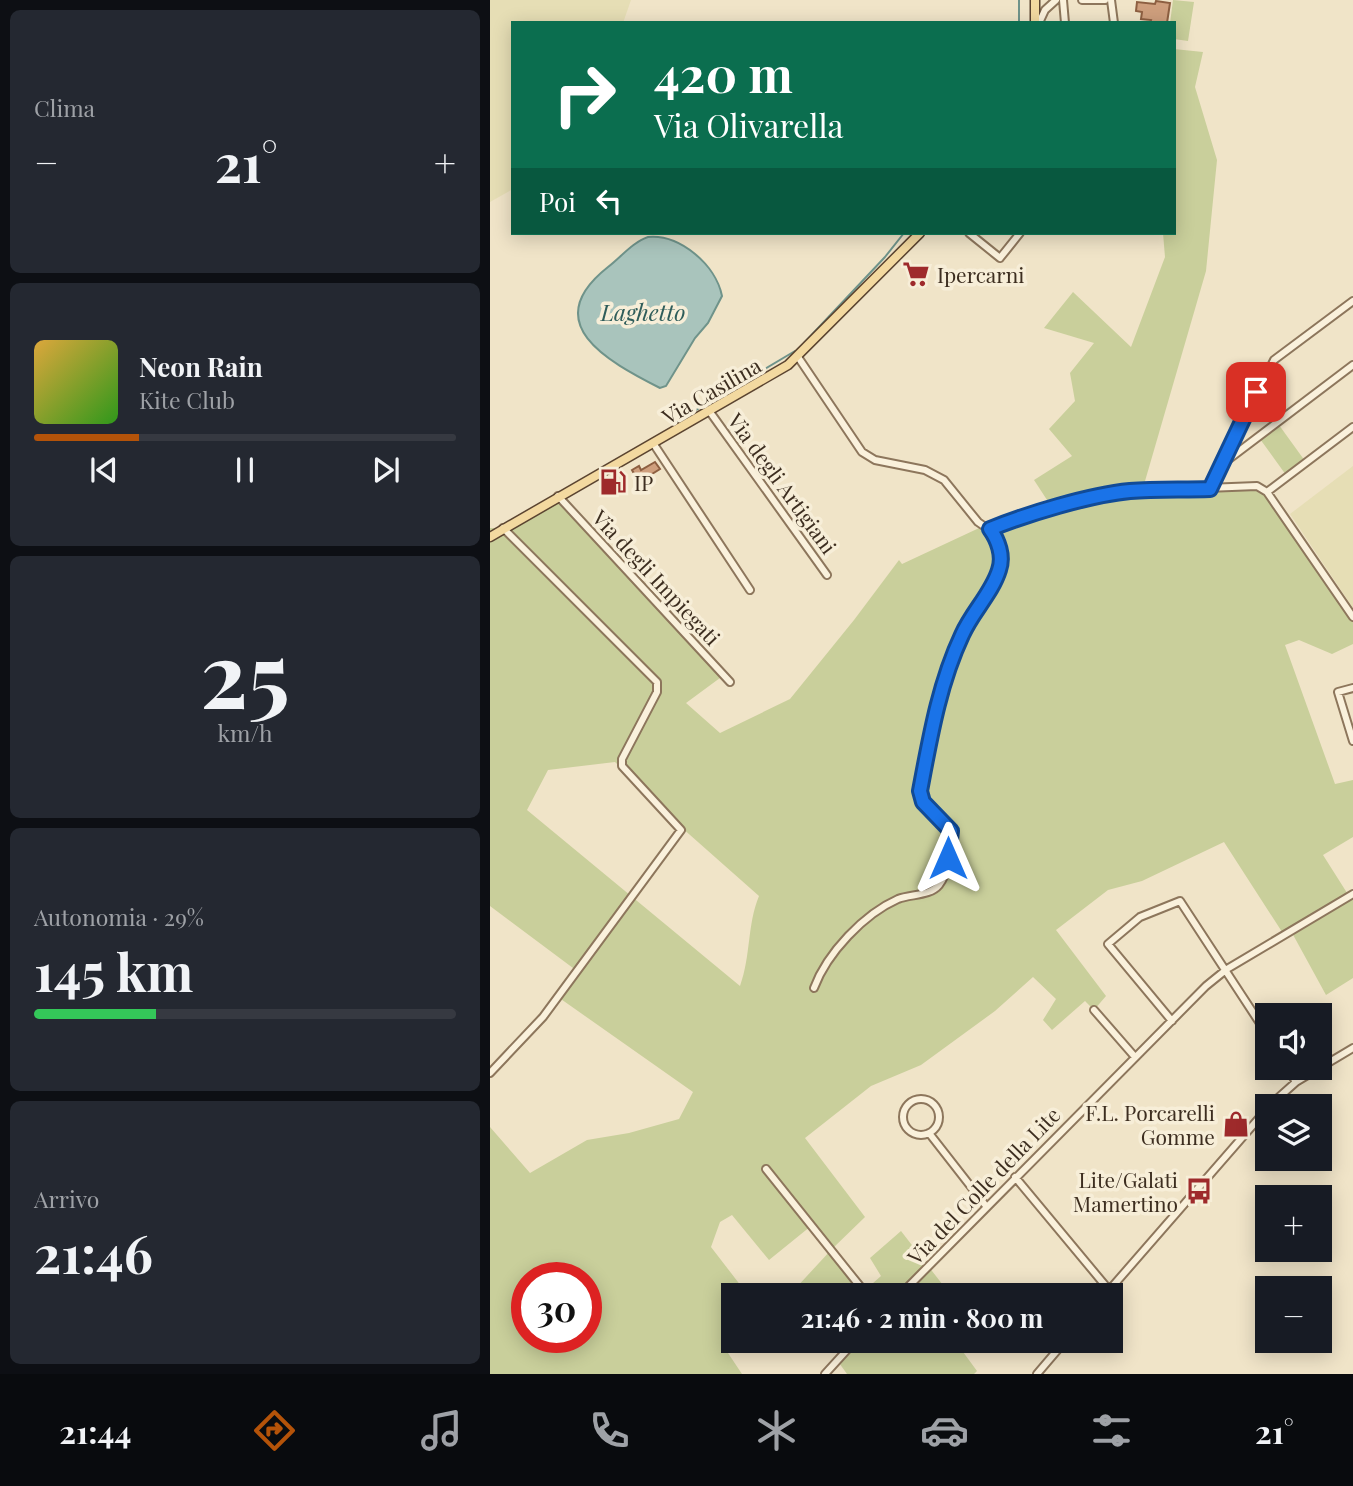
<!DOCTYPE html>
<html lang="it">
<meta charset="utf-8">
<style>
:root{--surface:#171b24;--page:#242831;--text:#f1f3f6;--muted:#9ea1a6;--line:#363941;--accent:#b45309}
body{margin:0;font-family:"Playfair Display",serif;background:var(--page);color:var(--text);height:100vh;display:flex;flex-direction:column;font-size:26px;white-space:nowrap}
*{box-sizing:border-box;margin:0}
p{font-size:23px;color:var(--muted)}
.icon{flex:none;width:38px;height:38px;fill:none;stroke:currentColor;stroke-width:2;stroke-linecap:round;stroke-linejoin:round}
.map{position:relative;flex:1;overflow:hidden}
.drawer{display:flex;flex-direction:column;gap:10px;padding:10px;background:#0d0f14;width:490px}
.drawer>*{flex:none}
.banner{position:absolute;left:21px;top:21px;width:665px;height:214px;border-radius:0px;box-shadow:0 4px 18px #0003;background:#0b6e4f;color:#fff;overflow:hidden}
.buttons{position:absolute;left:765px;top:1003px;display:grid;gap:14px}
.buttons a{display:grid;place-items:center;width:77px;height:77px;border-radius:0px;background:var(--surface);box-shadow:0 4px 18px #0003;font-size:35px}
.speed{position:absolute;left:21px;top:1262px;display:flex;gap:14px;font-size:35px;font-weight:700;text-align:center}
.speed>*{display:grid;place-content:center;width:91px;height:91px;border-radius:50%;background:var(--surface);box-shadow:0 4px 18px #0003;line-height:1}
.speed .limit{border:10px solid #d22;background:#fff;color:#111}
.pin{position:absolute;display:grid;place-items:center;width:60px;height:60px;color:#fff;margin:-30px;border-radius:14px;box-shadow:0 4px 10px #0006}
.me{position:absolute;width:77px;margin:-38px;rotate:0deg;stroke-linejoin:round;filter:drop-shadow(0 0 5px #0008)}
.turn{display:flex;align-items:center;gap:24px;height:147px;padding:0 28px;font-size:32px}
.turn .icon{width:91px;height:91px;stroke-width:2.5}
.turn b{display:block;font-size:49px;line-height:60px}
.then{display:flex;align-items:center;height:66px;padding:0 28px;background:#0003;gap:14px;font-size:26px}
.big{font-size:52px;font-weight:700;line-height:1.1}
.drawer .widget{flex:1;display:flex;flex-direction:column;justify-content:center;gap:10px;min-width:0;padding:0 24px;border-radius:10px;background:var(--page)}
.drawer .dial{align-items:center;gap:0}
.dial b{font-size:91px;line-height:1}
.song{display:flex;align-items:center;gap:21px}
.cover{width:84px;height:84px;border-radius:10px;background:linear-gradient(135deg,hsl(40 70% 55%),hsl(110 70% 35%))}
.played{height:7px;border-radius:4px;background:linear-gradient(90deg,var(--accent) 25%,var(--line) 25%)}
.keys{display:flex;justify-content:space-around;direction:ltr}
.heat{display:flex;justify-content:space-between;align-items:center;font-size:38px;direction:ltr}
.charge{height:10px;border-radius:5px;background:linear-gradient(90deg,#34c759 29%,var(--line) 0)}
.trip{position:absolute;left:231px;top:1283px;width:402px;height:70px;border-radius:0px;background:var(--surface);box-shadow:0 4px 18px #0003;font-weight:700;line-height:70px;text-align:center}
.tabs{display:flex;height:112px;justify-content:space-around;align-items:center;background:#090b0e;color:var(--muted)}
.tabs .icon{width:49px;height:49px}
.tabs .on{color:var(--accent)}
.tabs b{font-size:32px;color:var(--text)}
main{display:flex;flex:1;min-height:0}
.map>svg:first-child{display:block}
.farmland{fill:#e6deb5}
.green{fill:#c9cf9b;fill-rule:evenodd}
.water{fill:#a9c4bc;stroke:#6f938a;stroke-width:2}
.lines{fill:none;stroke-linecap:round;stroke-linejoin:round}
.stream{stroke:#6f938a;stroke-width:2}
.building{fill:#cf9f7d;stroke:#8d5f41;stroke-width:2}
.minor-casing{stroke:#8d765c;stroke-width:10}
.major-casing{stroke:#5b4430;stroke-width:11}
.minor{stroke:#faf1dc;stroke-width:6}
.major{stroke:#f3d9a0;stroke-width:8}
.route-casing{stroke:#114b97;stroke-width:18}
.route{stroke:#1a73e8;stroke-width:12}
.labels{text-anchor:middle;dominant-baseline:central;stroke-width:7;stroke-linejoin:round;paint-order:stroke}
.poi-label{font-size:21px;fill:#3d2e20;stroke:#f7eed8;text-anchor:start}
.street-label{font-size:21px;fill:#3d2e20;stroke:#f7eed8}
.water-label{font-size:23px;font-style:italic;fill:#2f5d5a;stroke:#f7eed8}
</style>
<main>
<section class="drawer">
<div class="widget"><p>Clima</p>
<div class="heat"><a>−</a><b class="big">21°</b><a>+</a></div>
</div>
<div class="widget">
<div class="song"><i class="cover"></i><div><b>Neon Rain</b><p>Kite Club</p></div></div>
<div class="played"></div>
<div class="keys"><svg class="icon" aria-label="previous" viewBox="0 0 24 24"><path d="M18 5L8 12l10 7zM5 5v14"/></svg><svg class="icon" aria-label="pause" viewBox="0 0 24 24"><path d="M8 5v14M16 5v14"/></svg><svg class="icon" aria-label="next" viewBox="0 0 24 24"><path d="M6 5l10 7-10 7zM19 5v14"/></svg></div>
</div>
<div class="widget dial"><b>25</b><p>km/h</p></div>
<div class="widget"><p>Autonomia · 29%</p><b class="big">145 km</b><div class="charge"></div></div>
<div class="widget"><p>Arrivo</p><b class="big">21:46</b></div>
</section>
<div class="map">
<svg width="863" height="1374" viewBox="0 0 863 1374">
<rect width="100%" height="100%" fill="#f0e4c8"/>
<path class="farmland" d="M0 0H141L133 23H23V189L0 202Z
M863 466V608L800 514Z"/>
<path class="green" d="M683 0 704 2 698 41 684 39V23H680Z
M684 49 713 52 705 87 727 160 716 271 653 488 767 486 777 492 863 617V644L842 654 809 640 795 645 845 784 863 780V837L833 855 859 896 863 894V978L836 995 801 931 794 935 734 842 652 881 618 890 566 930 616 996 604 1010 595 1001 562 1030 553 1020 566 999 543 977 505 1011 431 1065 381 1086 315 1138 375 1217 341 1250 374 1291 391 1276 380 1258 411 1231 456 1289 452 1295H309L304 1290 341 1250 321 1226 279 1260 242 1215 230 1222 221 1247 258 1295H243L244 1341 238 1353 252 1374H0V1127L40 1173 97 1140 139 1133 189 1119 203 1092 68 997 87 971 0 906V528H13L71 501 234 675 196 703 230 733 300 699 364 620 409 560 412 564 502 522 559 503 544 480 582 456 559 429 585 401 580 373 604 343 554 328 583 292 641 347 675 257 673 233H684ZM125 762 191 827 269 896C257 925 261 956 250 986L37 810 58 770ZM37 1278H96V1337H37Z
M789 425 815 461 796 475 770 439Z
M346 1341H465L487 1371 484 1374H357L347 1360 355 1352Z"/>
<path class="water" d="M158 237C190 234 226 265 232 296L218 323 205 338 176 386 170 388C117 361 47 323 118 267 131 257 143 242 158 237Z"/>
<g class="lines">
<path class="stream" d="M529 0V23
M314 343 395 257 414 233
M186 422 305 351"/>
</g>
<path class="building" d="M666 1 680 3 677 23H660L661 20 651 19 652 12 646 11 647 2 665 4Z
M165 462 170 469 149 482 142 470 149 466 151 470Z"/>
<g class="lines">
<g class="minor-casing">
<path id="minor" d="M573 0 575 23
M592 0H615
M621 0 624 23
M549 23 555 10 566 0
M479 233 510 258 530 233
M308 357 372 452 385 460 435 470 454 480 488 522 501 531 510 551 508 574 477 624 458 669 445 718 430 791 433 802 458 824 462 833C463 846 458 874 449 885 440 896 421 894 408 899 374 914 337 953 324 988
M220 412 337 575
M163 443 260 590
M731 465 863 365
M720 489 784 360 863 301
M777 492 863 427
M68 496 240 682
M500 529 530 516 640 491 767 486 777 492 863 617
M863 688 848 692 863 741
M604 1010 645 1057
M682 1021 618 944 650 917 690 901 777 1034
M797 1068 806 1082
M0 1073 53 1017 191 830 132 766V759L167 692V682L13 528
M413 1117a18 18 0 1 1 36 0a18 18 0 1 1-36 0Z
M779 1106 806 1082 863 1048
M439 1133 496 1206
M276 1169 377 1295
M525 1177 619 1290
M410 1295 716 986 737 969 863 894
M615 1295 777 1109
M335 1374 366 1340
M547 1374 576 1340"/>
</g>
<g class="major-casing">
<path id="major" d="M545 23V0
M0 537 298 365 430 233"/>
</g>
<use href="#minor" class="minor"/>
<use href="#major" class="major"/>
</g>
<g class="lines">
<g class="route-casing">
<path id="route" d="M458 858 461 831 433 802 430 791C440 738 449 684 472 635 482 612 502 593 509 570 514 556 508 540 500 529 537 514 599 495 640 491 666 489 694 490 720 489L766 392"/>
</g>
<use href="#route" class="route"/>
</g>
<defs>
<g id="supermarket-bare" transform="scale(2.1)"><path d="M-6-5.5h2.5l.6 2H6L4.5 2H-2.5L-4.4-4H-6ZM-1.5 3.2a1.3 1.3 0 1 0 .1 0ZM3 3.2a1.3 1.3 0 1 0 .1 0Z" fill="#9e2a2b" stroke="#f7eed8" stroke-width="2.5" paint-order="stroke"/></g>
<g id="fuel-bare" transform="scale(2.1)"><path d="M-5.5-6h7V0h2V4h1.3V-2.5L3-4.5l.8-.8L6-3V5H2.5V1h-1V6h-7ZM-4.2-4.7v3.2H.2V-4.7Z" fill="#9e2a2b" stroke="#f7eed8" stroke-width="2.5" paint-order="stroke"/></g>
<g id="shop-bare" transform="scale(2.1)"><path d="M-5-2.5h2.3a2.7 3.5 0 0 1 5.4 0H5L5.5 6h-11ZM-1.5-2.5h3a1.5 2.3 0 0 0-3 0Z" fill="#9e2a2b" stroke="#f7eed8" stroke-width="2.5" paint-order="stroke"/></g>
<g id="bus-bare" transform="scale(2.1)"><path d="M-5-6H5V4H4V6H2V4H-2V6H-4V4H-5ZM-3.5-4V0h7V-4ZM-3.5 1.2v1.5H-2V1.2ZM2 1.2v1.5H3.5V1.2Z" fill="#9e2a2b" stroke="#f7eed8" stroke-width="2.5" paint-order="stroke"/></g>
</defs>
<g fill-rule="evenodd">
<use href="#supermarket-bare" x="426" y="274"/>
<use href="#fuel-bare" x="123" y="482"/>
<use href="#shop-bare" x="746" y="1124"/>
<use href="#bus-bare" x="709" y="1191"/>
</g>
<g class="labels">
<g class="poi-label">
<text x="447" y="274">Ipercarni</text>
<text x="144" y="482">IP</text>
<text x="725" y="1112" text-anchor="end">F.L. Porcarelli<tspan x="725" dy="24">Gomme</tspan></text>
<text x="688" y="1179" text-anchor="end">Lite/Galati<tspan x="688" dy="24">Mamertino</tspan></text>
</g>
<g class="street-label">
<text transform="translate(221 390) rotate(-30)">Via Casilina</text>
<text transform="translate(293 483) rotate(54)">Via degli Artigiani</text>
<text transform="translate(167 577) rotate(47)">Via degli Impiegati</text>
<text transform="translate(493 1185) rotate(-46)">Via del Colle della Lite</text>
</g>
<g class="water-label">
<text x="153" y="311">Laghetto</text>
</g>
</g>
</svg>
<div class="buttons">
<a><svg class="icon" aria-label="sound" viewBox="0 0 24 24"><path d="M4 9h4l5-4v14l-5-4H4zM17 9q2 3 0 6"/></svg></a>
<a><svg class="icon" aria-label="layers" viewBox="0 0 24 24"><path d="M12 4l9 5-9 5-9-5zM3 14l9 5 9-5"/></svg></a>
<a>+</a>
<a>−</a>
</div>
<div class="speed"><div class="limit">30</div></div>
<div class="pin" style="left:766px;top:392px;background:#d93025"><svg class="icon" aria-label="arrive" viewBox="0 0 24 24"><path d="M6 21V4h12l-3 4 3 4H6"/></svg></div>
<svg class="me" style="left:458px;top:858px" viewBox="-20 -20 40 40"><path d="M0-17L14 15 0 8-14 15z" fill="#1a73e8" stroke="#fff" stroke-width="4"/></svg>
<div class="trip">21:46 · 2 min · 800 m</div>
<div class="banner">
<div class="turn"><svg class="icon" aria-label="right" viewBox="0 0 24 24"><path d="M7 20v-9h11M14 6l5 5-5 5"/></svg><div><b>420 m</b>Via Olivarella</div></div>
<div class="then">Poi<svg class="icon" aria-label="left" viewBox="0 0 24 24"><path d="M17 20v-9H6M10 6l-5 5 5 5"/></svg></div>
</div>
</div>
</main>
<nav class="tabs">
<b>21:44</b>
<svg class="icon on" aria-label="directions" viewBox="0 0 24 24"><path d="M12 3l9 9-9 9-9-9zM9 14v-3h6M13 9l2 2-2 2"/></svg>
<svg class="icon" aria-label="music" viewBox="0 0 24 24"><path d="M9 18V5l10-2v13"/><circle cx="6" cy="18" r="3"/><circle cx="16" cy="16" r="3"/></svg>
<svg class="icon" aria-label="phone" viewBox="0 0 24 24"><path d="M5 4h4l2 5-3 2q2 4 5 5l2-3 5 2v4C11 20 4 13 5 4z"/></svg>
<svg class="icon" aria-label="climate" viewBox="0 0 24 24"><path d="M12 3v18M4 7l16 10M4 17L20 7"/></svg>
<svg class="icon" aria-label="car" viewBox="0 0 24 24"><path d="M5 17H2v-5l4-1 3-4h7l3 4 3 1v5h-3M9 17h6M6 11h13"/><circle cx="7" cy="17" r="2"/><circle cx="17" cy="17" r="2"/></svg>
<svg class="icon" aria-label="filters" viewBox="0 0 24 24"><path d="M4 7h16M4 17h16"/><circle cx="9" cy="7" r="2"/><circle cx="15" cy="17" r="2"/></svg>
<b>21°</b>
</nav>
